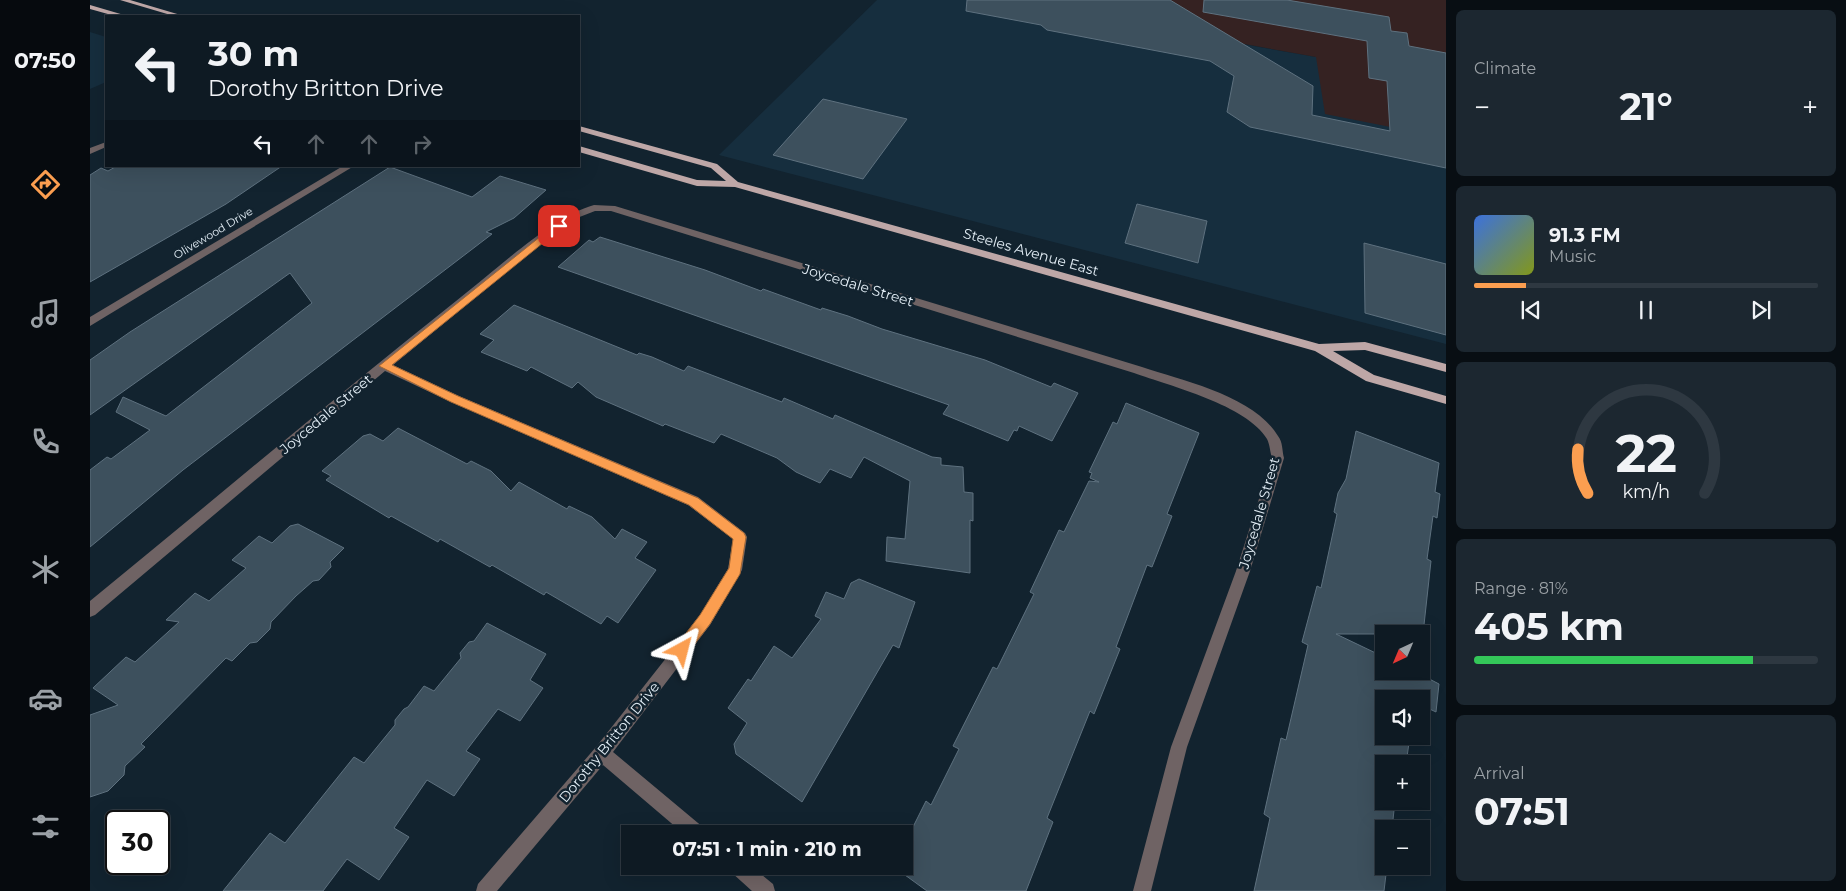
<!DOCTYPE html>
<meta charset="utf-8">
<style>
:root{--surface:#0e1a23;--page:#1c2730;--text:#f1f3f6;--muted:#9ba1a6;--line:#2e3841;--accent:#fb9e50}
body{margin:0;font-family:Montserrat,sans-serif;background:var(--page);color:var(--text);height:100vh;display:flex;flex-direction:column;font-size:19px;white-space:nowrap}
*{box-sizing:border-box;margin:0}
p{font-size:16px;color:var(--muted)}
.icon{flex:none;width:28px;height:28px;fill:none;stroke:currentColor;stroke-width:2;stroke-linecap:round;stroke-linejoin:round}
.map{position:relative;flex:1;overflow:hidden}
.side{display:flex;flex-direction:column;gap:10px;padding:10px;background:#080e13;width:400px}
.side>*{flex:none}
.banner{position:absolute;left:15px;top:15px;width:475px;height:152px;border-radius:0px;box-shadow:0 5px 20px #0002,0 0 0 1px var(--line);background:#0e1a23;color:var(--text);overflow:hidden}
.needle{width:32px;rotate:224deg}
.fabs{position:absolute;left:1285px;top:625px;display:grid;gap:10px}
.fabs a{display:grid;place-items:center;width:55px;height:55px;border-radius:0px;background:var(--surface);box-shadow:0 5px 20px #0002,0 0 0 1px var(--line);font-size:25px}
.speed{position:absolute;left:15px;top:810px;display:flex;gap:10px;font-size:25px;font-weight:700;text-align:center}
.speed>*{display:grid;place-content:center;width:65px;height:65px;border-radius:50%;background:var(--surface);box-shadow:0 5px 20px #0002,0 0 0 1px var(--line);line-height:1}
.speed .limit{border:2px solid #111;border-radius:8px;background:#fff;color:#111}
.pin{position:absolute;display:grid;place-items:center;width:42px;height:42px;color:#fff;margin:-21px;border-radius:10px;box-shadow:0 2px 8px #0006}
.me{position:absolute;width:55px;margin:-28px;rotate:38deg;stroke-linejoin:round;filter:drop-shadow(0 0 4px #0008)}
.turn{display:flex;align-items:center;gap:18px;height:105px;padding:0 20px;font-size:22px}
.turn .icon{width:65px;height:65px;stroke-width:2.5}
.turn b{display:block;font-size:35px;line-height:42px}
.lanes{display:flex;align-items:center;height:48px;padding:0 20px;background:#0003;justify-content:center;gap:25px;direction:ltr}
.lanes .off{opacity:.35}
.big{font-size:38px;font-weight:700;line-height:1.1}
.side .widget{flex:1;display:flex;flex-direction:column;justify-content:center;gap:8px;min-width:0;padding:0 18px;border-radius:8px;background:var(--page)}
.side .dial{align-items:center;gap:0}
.dial svg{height:130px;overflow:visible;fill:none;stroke:var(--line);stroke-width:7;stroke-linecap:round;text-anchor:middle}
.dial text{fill:var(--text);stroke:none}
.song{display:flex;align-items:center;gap:15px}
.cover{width:60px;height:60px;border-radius:8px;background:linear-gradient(135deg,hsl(220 70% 55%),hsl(70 70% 35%))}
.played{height:5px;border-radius:2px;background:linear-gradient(90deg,var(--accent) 15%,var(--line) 15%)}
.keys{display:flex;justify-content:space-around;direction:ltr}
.heat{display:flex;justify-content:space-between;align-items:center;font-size:28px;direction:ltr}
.charge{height:8px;border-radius:4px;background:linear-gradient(90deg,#34c759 81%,var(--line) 0)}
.trip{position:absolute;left:531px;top:825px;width:292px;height:50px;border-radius:0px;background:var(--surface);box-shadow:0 5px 20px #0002,0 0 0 1px var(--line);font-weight:700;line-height:50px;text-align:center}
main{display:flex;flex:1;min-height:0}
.dock{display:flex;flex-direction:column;width:90px;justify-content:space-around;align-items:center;background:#060a0e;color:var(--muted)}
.dock .icon{width:35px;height:35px}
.dock .on{color:var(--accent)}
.dock b{font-size:22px;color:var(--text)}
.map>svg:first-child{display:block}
.built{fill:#162e3e}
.industrial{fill:#352222}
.building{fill:#3d505d;stroke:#5e717f}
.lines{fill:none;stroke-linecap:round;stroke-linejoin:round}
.minor{fill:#6f6364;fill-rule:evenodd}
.major{fill:#bea7a7;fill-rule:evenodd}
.route{fill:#fb9e50;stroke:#a36734}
.labels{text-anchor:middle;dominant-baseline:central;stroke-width:5;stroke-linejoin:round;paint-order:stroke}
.far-street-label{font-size:11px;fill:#e3eef6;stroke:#12232f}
.street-label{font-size:14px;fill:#e3eef6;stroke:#12232f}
</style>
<main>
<nav class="dock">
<b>07:50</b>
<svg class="icon on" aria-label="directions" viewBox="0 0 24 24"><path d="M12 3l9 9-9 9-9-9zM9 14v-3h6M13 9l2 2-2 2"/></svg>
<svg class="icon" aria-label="music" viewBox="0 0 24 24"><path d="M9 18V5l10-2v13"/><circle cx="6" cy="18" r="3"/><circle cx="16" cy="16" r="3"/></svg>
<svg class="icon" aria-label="phone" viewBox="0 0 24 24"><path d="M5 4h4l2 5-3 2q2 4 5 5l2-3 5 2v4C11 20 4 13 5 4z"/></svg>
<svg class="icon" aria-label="climate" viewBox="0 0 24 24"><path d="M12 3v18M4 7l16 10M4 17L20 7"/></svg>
<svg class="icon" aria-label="car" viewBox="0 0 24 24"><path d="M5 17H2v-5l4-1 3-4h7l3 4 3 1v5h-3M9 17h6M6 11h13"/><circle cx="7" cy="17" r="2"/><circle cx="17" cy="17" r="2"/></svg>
<svg class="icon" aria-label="filters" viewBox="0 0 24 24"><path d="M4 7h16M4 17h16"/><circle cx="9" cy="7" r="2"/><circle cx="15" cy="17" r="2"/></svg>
</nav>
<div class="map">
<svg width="1356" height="891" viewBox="0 0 1356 891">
<rect width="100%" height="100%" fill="#12232f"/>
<path class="built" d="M787 0H977L971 12 1226 57 1356 138V344L629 155Z
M0 32 16 37V82L0 89Z"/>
<path class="industrial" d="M977 0H1356V138L1235 114 1226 57 971 11Z"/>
<path class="building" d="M877 0H1080L1223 86 1222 115 1300 131 1297 81 1279 78 1277 41 1113 12 1114 0H1197L1299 17 1301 31 1317 33 1319 46 1356 53V168L1160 127 1137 112 1144 76 1120 61 957 30 951 25 876 11Z
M733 99 817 119 773 179 683 155Z
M27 166H192L136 204 0 282V175L11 168 18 171Z
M300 167 382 197 410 176 456 190 424 218 396 232 402 234 93 470 0 547V470L17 457 21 459 60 430 26 412 33 397 76 416 222 303 200 273 0 415V360L40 332Z
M1047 204 1117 221 1108 263 1035 243Z
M510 237 615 270 671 291 673 289 731 310 732 308 758 316 792 329 895 360 961 387 964 383 988 393 962 441 929 426 927 431 924 430 918 441 853 414 859 405 468 267 499 240 503 242Z
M1274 243 1356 264V335L1275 313Z
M424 305 547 355 549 353 562 357 594 371 598 366 692 402 694 398 743 419 745 415 842 457 851 458V465L873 467 874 492 883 493V521L880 520V573L796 561 797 537 815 539 820 481 774 457 761 478 740 469 730 483 706 472 687 458 631 434 624 443 575 424 573 426 506 397 488 382 482 388 441 367 437 371 391 352 404 340 390 334Z
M1036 403 1109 433 1077 514 1082 516 1062 567 1057 565 1026 647 1030 649 1004 714 1000 711 957 818 963 822 936 891H837L815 875V843L836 801 841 805 869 749 863 746 903 667 907 669 944 594 940 592 969 530 974 532 999 481 1009 482 1000 478 1002 473 999 472 1023 422 1027 424Z
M308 428 377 464 381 461 401 471 421 491 429 482 477 509 479 506 502 517 525 539 532 529 557 542 545 558 566 570 528 623 517 616 511 624 456 592 454 595 402 565 400 567 350 539 348 542 301 516 299 518 236 480 241 476 232 471 273 436 280 434 293 441Z
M1266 431 1349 463 1345 492 1350 494 1347 518 1343 516 1337 559 1341 561 1333 634H1246L1294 657V671H1324L1349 684 1346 712 1331 705V699H1294V736H1320L1316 764H1294V801H1305L1302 829H1294V866H1297L1294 891H1164L1180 818 1174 814 1191 738 1196 740 1218 645 1212 642 1227 586 1231 588 1247 514 1244 512 1248 493 1256 479Z
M208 524 254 548 240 562 241 567 229 580 223 581 206 596 181 622 180 629 167 642 160 643 142 661 136 658 51 744 55 747 35 766 34 775 18 791 0 797V715L28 705 3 688 36 657 45 662 89 622 76 620 105 593 119 601 156 568 142 560 169 536 182 543 200 526Z
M769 579 825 602 809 648 803 645 712 802 646 754 644 744 657 723 638 708 658 679 661 681 684 646 702 658 731 619 725 616 736 592 754 599 761 583Z
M397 623 456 654 440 680 453 688 430 721 408 709 376 751 390 759 364 796 337 780 304 828 319 837 289 880 257 859 233 891H133L180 833 195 843 264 757 274 763 305 725V720L314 709 318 707 334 686 344 691 371 658 370 653 379 642 384 641Z"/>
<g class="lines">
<path class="minor" d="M16 142V147L0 154V148Z
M253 166H264L0 326V317Z
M504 205 525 206 1052 367C1094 381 1164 396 1188 436 1193 442 1192 451 1194 458L1160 571 1097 747 1061 891H1043L1081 747 1146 571 1182 458C1180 452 1180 445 1177 439 1157 405 1080 386 1044 373L521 211H505L487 218 458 238 303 365 369 396 608 497 655 533 657 537 652 570 620 625 523 752 614 828 617 834H594L513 765 407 891H386L388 884 506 747 610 615 638 569 643 539 598 505 361 402 295 371 5 615 0 617V601C124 500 246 396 371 297 406 270 463 216 504 205Z
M638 866H661L683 884 685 891H662L641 872Z"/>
<path class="major" d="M30 0H40L94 16H84Z
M0 5 34 15 35 16H25L0 9Z
M489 126 627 164 648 182 1229 344 1275 342 1356 364V372L1275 350 1243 351 1284 375 1356 396V404L1276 381 1225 351 645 187 607 186 489 152V146L607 180 636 181 621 168 489 131Z"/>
</g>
<path class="route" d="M466 224 474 226 302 365 368 396 608 498 654 533 656 537 650 574 620 624 597 654 592 656 587 654 585 650 587 645 610 615 639 568 643 539 599 505 361 402 289 366Z"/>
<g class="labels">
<g class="far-street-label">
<text transform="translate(123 233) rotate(-31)">Olivewood Drive</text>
</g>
<g class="street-label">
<text transform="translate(941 252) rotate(16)">Steeles Avenue East</text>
<text transform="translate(768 285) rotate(17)">Joycedale Street</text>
<text transform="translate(236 414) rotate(-40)">Joycedale Street</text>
<text transform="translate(1169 513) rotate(-74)">Joycedale Street</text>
<text transform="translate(519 742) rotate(-51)">Dorothy Britton Drive</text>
</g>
</g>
</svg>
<div class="fabs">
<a><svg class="needle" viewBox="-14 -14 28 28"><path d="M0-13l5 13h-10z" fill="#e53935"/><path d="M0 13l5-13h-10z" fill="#9ba1a6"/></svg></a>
<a><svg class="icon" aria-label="sound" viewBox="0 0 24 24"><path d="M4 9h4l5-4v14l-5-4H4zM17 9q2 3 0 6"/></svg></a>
<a>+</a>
<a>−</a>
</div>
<div class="speed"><div class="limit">30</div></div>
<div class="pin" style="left:469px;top:226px;background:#d93025"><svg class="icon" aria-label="arrive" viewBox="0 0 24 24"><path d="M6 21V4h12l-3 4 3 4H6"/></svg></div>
<svg class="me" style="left:592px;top:650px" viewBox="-20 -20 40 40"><path d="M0-17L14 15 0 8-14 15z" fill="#fb9e50" stroke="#fff" stroke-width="4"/></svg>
<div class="trip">07:51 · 1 min · 210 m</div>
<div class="banner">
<div class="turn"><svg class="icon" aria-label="left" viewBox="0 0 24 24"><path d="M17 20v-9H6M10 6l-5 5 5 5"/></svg><div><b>30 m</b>Dorothy Britton Drive</div></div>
<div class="lanes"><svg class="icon" aria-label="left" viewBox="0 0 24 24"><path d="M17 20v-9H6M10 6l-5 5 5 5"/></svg><svg class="icon off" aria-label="ahead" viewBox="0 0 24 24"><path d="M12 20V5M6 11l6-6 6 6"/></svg><svg class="icon off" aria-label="ahead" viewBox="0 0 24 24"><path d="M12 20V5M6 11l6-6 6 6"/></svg><svg class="icon off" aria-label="right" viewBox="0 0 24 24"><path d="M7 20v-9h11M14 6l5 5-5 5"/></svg></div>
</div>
</div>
<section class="side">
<div class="widget"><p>Climate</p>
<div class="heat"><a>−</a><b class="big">21°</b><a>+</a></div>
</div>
<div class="widget">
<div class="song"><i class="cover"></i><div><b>91.3 FM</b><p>Music</p></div></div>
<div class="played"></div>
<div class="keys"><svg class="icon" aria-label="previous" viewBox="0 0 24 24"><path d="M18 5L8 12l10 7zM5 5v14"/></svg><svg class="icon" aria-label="pause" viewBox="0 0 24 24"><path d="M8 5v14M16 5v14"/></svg><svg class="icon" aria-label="next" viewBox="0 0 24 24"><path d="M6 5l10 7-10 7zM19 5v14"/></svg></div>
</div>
<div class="widget dial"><svg viewBox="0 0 100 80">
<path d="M14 69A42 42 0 1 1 86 69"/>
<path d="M14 69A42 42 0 0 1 8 42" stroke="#fb9e50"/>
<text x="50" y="56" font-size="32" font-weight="700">22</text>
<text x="50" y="72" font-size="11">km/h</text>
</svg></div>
<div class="widget"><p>Range · 81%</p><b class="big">405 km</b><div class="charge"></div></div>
<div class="widget"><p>Arrival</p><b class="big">07:51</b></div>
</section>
</main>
